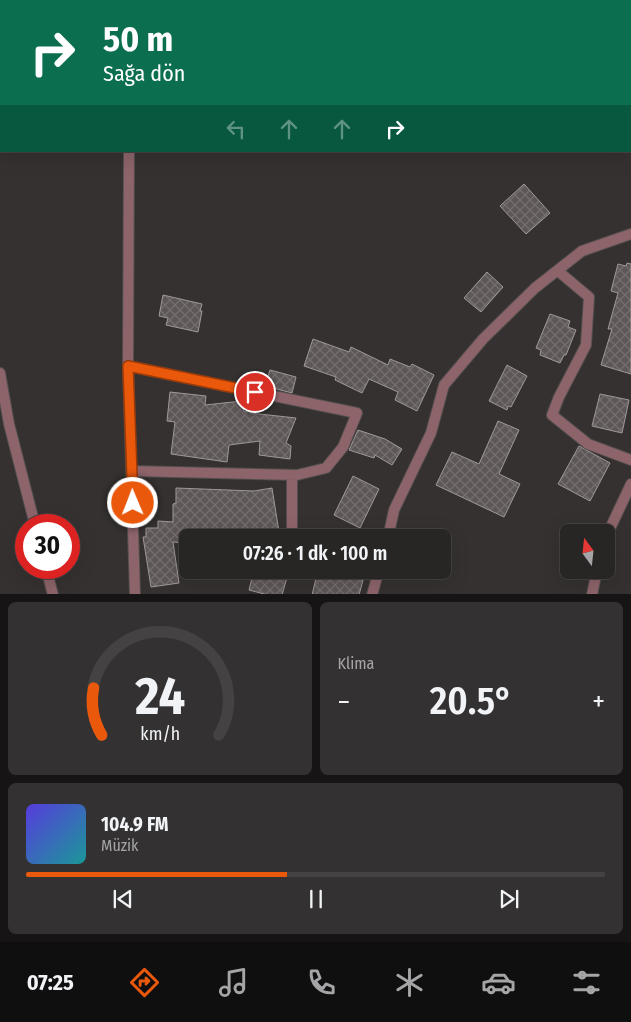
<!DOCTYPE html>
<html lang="tr">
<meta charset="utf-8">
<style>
:root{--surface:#282525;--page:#343132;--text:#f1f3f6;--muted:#a5a5a7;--line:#444242;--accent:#ea580c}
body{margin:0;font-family:"Fira Sans Condensed",sans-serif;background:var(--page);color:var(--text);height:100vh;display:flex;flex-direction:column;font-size:19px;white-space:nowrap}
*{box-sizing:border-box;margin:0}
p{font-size:16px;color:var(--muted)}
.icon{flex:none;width:28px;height:28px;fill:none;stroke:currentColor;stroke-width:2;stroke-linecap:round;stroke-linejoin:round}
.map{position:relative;height:594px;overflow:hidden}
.sheet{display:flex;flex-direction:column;gap:8px;padding:8px;background:#161414;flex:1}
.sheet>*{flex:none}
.top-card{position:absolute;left:0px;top:0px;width:631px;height:152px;box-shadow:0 5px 20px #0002,0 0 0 1px var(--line);background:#0b6e4f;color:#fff;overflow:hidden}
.needle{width:32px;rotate:345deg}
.buttons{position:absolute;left:560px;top:524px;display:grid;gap:10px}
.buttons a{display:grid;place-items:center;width:55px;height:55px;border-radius:8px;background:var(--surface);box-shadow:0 5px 20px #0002,0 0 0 1px var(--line);font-size:25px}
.speed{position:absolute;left:15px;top:514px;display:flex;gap:10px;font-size:25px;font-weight:700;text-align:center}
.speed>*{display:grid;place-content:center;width:65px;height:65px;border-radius:50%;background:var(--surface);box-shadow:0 5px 20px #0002,0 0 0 1px var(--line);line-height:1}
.speed .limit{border:8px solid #d22;background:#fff;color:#111}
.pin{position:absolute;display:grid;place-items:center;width:42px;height:42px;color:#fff;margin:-21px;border:2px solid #fff;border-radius:50%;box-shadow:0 1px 5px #0007}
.me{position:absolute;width:55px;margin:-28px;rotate:359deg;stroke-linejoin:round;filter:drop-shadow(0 0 4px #0008)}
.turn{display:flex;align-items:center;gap:18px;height:105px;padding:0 20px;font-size:22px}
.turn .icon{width:65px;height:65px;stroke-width:2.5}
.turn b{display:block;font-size:35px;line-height:42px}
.lanes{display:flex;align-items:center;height:48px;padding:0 20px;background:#0003;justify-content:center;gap:25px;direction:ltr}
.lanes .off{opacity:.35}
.big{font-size:38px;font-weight:600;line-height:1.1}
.sheet .widget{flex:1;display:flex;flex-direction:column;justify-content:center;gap:8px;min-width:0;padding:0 18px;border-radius:8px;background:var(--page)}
.sheet .dial{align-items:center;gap:0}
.dial svg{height:130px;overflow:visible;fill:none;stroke:var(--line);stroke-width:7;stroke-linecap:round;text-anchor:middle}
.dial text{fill:var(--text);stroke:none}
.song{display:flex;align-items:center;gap:15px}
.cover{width:60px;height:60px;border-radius:8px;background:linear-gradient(135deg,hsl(250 70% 55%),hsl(180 70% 35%))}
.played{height:5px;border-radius:2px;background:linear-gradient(90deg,var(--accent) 45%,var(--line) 45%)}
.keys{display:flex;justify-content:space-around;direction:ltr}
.heat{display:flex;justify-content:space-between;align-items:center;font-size:28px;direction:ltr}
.sheet .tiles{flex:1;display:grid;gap:8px;grid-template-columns:1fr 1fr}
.widget:last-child{grid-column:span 2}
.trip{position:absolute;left:179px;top:529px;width:272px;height:50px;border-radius:8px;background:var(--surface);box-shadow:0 5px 20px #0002,0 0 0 1px var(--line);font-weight:600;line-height:50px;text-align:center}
.tabs{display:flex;height:80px;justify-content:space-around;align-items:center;background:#100f0f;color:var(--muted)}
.tabs .icon{width:35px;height:35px}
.tabs .current{color:var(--accent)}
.tabs b{font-size:22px;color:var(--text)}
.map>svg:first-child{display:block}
.building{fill:url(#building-cross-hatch);stroke:#9f9899}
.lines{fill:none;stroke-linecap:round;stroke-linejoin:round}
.minor-casing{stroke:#544f4f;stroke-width:12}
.minor{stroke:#8d646a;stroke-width:10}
.route-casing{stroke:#983908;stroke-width:12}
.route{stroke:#ea580c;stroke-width:9}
</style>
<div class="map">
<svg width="631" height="595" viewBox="0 0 631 595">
<defs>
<pattern id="building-cross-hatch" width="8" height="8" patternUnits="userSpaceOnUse" patternTransform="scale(1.25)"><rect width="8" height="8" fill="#5d5758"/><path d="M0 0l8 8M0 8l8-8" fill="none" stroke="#746e6f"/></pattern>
</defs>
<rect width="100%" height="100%" fill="#363131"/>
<path class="building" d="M524 184 550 213 526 234 500 206Z
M627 263 631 264V374L601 365 612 329H608L618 293 611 291 618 264 626 266Z
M487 272 503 287 481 312 464 298Z
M163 295 202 304 200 311H202L198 332 166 325 168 318 159 316Z
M550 314 570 321 568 327 576 330 566 355H564L560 363 540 355 541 350 536 348Z
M313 339 349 352 351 347 388 365 390 359 410 367 412 364 434 375 417 411 395 400 398 392 369 379 362 393 335 380 336 377 304 366Z
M507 365 527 376 511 407 508 406 507 410 489 401Z
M270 370 296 377 292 393 265 386Z
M170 392 206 396 205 405 242 401 244 412 250 411V413L296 418 286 443 291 446 290 459 259 455 260 441 229 445 227 462 171 454 175 422 167 421Z
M600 394 629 400 622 433 592 426Z
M498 421 519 430 499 474 520 484 504 517 436 485 452 452 479 464Z
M358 430 385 439 402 449 392 465 375 455 374 458 349 450Z
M579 446 610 463 590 501 558 484Z
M353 476 379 489 360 528 334 515Z
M176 488 254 491 272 488 279 532 246 538H188V543L173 542 179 583 151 587 143 537H146V528H158V521L173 522V504L176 503Z
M254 570H273L288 574 282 595H268L249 590Z
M318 570 363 580 359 595H312Z"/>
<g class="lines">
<g class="minor-casing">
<path id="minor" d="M617 0 618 1
M144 1 145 0
M630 30 631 32
M129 151 128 366 135 595
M558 271 589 297 586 345 559 397 552 415 588 444 631 460
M128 366 357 413 343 447 326 468 297 475 132 471
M0 373 9 424 35 525
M292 475V538
M606 537 631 484
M388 538 394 510 431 433 444 385 483 339 535 288 582 251 631 234
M46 568 53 595
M372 595 379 570
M592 595 597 570"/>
</g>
<use href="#minor" class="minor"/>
</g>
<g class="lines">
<g class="route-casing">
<path id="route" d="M133 503 128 366 255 392"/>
</g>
<use href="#route" class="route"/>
</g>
</svg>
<div class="buttons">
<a><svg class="needle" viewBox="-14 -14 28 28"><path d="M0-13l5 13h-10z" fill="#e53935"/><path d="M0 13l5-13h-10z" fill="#a5a5a7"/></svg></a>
</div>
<div class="speed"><div class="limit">30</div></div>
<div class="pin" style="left:255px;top:392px;background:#d93025"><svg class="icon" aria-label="arrive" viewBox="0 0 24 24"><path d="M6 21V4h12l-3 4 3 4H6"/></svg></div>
<svg class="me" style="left:133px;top:503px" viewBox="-20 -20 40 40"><circle r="17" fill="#ea580c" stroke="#fff" stroke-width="3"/><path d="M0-11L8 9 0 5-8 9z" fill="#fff"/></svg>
<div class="trip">07:26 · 1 dk · 100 m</div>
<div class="top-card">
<div class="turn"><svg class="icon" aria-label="right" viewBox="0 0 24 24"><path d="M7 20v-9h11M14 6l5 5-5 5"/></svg><div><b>50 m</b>Sağa dön</div></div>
<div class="lanes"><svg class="icon off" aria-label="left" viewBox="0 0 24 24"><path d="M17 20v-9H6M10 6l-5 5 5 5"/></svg><svg class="icon off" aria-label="ahead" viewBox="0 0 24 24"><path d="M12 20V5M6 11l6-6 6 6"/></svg><svg class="icon off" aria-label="ahead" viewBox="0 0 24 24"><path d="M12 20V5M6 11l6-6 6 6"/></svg><svg class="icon" aria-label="right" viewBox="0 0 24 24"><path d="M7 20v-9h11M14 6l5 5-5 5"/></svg></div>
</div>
</div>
<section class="sheet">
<div class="tiles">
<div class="widget dial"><svg viewBox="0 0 100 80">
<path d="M14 69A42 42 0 1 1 86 69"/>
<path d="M14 69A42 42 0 0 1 9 40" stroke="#ea580c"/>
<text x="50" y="56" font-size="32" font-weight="700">24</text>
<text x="50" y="72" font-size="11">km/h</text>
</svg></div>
<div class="widget"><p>Klima</p>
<div class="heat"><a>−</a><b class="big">20.5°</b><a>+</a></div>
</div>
<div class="widget">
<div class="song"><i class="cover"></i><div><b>104.9 FM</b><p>Müzik</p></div></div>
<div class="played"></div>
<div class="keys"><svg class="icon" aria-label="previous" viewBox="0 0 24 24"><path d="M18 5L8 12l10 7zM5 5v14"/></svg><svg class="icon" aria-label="pause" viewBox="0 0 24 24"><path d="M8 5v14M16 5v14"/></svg><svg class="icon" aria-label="next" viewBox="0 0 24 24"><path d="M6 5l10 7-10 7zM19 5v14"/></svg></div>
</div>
</div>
</section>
<nav class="tabs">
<b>07:25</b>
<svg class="icon current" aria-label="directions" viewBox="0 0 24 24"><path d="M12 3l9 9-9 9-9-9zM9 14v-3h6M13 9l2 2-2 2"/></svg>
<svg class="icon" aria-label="music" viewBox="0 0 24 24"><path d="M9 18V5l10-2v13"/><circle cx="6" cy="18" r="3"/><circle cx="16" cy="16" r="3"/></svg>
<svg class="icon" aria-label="phone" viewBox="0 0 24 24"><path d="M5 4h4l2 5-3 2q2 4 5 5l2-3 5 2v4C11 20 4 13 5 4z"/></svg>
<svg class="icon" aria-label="climate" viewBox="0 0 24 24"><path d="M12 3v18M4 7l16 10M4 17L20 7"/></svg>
<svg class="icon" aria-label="car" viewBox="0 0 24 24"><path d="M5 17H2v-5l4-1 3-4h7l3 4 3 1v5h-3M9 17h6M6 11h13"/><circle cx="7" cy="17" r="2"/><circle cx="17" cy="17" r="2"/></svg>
<svg class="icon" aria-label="filters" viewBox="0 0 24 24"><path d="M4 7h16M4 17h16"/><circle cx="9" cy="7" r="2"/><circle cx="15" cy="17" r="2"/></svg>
</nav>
